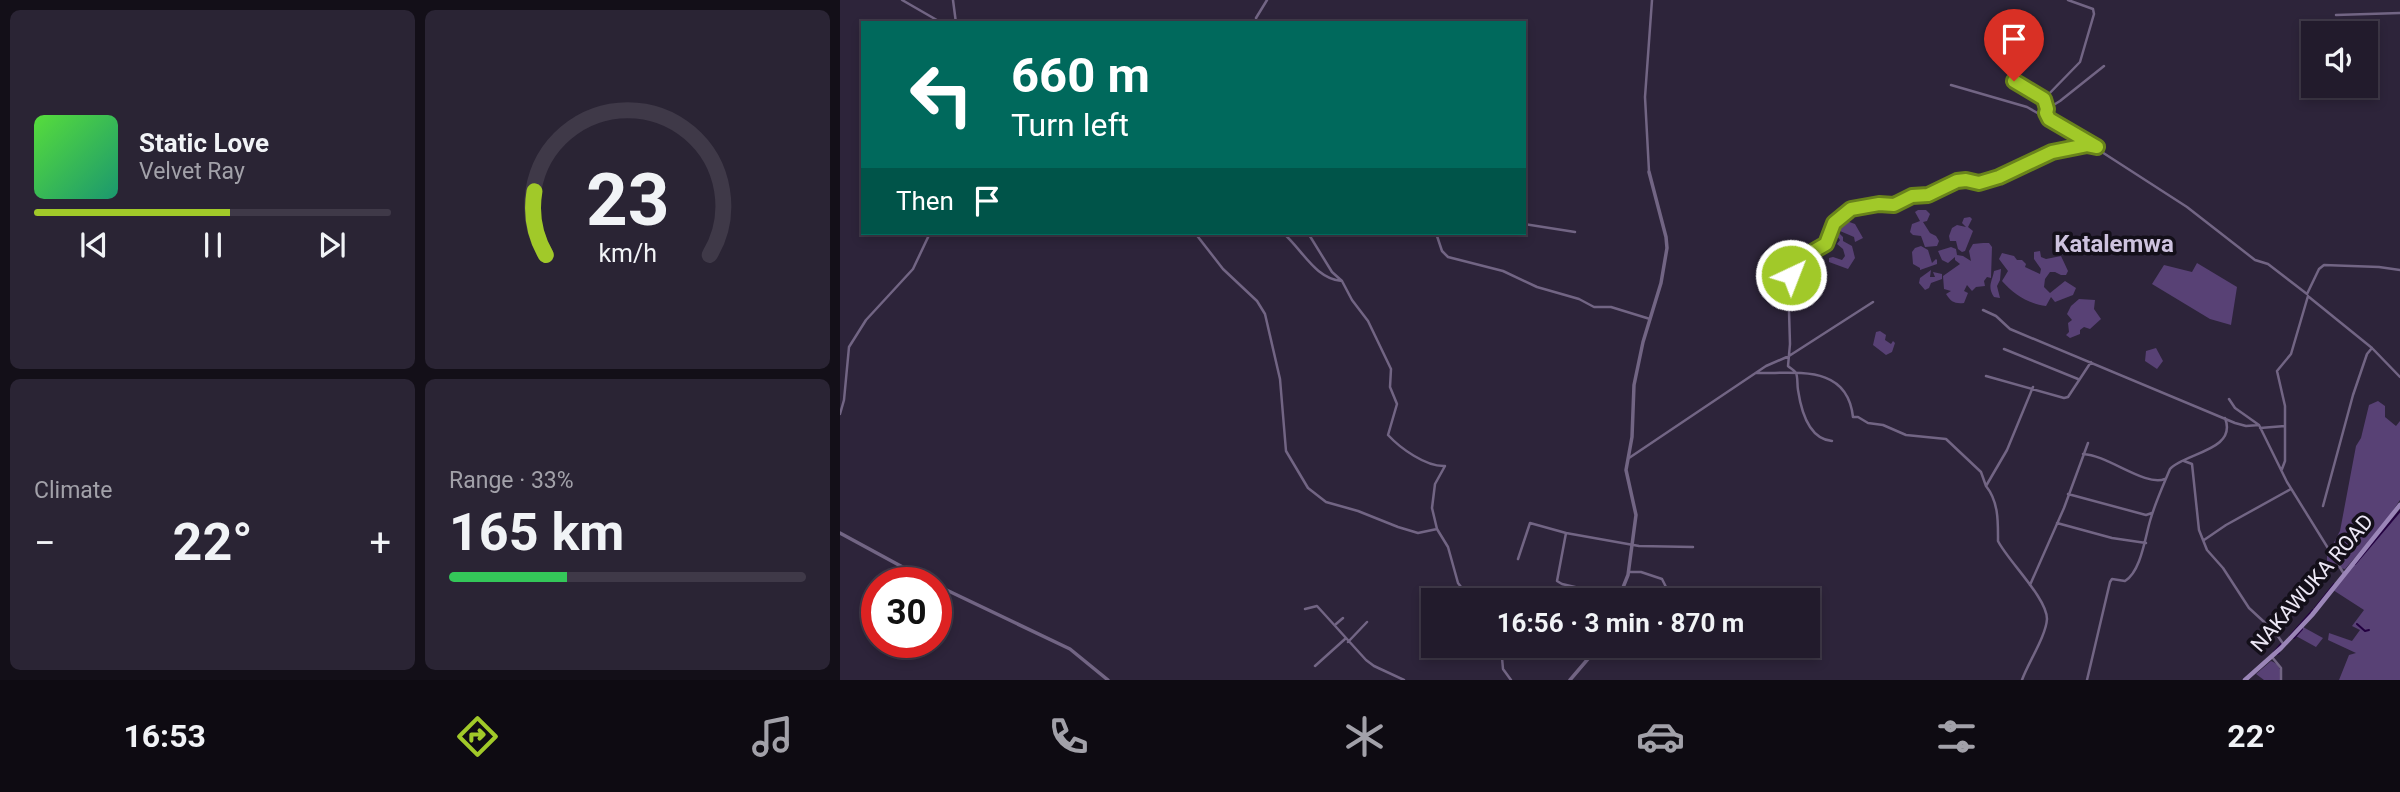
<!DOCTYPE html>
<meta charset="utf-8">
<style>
:root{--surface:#221b2c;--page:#2a2434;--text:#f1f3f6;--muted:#a2a1a9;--line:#3f3948;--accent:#a1c929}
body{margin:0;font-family:Roboto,sans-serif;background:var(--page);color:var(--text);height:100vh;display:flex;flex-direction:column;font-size:26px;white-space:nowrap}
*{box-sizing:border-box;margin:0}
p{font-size:23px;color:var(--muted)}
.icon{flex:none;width:38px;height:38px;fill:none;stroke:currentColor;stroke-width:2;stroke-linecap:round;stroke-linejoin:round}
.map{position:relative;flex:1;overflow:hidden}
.side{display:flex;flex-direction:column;gap:10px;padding:10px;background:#130f18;width:840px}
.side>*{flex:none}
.top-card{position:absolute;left:21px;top:21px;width:665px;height:214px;border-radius:0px;box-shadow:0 4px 10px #0003,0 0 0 2px var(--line);background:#00695c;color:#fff;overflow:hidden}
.tools{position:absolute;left:1461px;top:21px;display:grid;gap:14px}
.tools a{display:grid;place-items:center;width:77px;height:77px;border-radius:0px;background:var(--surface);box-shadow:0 4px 10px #0003,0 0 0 2px var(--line);font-size:35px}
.speed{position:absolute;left:21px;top:567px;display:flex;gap:14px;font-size:35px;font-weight:700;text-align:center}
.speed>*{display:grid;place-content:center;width:91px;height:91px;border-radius:50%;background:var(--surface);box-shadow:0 4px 10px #0003,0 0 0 2px var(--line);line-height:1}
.speed .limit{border:10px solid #d22;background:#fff;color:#111}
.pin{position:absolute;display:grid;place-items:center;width:60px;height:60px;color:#fff;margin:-72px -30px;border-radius:50% 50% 50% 0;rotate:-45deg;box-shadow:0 0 7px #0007}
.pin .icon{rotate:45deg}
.me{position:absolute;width:77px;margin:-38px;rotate:43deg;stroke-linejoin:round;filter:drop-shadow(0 0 5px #0008)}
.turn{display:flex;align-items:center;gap:24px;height:147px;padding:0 35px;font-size:32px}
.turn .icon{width:91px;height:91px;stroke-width:2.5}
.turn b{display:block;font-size:49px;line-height:60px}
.then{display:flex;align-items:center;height:66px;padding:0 35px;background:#0003;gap:14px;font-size:26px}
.big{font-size:52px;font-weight:700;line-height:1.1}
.side .widget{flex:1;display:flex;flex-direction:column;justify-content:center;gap:10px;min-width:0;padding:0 24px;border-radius:10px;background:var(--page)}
.side .dial{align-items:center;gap:0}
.dial svg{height:182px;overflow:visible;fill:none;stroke:var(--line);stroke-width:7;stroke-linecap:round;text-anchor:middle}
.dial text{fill:var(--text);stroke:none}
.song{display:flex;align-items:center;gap:21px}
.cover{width:84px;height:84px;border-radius:10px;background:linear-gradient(135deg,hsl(110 70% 55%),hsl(160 70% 35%))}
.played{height:7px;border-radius:4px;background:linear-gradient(90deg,var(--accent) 55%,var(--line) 55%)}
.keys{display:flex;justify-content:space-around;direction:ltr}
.heat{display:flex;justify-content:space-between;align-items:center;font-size:38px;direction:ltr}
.charge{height:10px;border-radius:5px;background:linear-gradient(90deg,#34c759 33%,var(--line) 0)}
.side .tiles{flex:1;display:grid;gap:10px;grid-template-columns:repeat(2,1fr)}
.trip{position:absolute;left:581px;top:588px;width:399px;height:70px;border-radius:0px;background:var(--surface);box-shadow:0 4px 10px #0003,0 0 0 2px var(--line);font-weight:700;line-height:70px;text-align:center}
.dock{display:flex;height:112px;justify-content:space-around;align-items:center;background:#0e0b12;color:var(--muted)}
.dock .icon{width:49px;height:49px}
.dock .selected{color:var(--accent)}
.dock b{font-size:32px;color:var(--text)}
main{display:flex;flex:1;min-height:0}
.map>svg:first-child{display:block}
.green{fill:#584175}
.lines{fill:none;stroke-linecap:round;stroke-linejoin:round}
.stream{stroke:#230040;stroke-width:2}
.minor{stroke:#726584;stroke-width:2.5}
.tertiary{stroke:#726584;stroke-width:3.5}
.secondary{stroke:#9b86b8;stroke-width:4.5}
.route-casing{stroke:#69831b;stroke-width:18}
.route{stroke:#a1c929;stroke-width:12}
.labels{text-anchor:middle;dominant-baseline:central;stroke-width:7;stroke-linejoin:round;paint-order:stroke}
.street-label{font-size:21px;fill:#ece7f5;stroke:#130f19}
.quarter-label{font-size:24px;font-weight:bold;fill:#cdc2de;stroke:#130f19}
</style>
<main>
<section class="side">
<div class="tiles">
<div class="widget">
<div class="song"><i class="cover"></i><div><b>Static Love</b><p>Velvet Ray</p></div></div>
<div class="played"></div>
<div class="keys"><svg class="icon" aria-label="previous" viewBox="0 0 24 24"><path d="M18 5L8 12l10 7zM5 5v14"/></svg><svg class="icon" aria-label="pause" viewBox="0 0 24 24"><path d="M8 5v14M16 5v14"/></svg><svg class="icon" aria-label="next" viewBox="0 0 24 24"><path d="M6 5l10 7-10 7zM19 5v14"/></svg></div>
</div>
<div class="widget dial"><svg viewBox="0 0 100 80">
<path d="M14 69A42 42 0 1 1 86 69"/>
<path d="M14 69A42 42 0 0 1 9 41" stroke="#a1c929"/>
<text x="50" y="56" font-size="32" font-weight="700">23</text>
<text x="50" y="72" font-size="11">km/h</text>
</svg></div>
<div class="widget"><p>Climate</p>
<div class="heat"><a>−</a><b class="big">22°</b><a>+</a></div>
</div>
<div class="widget"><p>Range · 33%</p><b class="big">165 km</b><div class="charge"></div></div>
</div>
</section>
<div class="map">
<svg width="1560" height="680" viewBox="0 0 1560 680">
<rect width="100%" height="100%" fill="#2d243a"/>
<path class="green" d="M1078 210H1086L1090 214 1087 221 1083 222 1090 233 1096 236 1099 241 1097 246 1085 247 1081 236 1073 235 1070 232 1072 224 1080 221 1075 212Z
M1130 217 1132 219 1128 227 1133 231 1125 251 1122 252 1118 249 1116 241H1110L1109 236 1112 228 1117 225 1126 227 1122 223 1124 218Z
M998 218 1015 224 1023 238 1015 242 1014 237 1000 231 999 226 995 224Z
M996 230 1003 237V241L1012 246 1015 258 1008 269 989 262V258L993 257 1002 260 1005 256 1003 249 997 244 1000 240 993 231Z
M1143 243H1149L1152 247 1151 278 1147 277 1144 281 1145 286 1136 287 1132 291 1127 285 1124 291 1128 293 1124 303C1115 304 1111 302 1106 294L1111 291 1104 289 1103 276 1120 264 1115 260V257L1108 263 1102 260 1098 251 1111 247 1116 249 1117 255 1123 256 1131 261 1129 251 1133 244Z
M1081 246 1088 250 1092 263 1096 259 1097 260V264L1080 270V268L1073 264 1072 252 1075 248Z
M1200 251 1201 257 1206 259 1221 256 1228 271 1226 275H1221L1215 272H1210L1205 279 1204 287 1210 293 1225 281 1236 288 1233 295 1215 302 1211 297 1206 306C1189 304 1173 294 1162 281L1168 271 1159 259 1162 253 1174 256 1177 260H1182L1186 264 1185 267 1200 274 1201 269 1194 259V252Z
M1357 263 1397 287 1391 325 1370 319 1312 284 1324 265 1352 272Z
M1161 269 1160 280 1157 286 1160 298 1154 297C1147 286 1152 282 1154 271Z
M1091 270 1090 277H1095L1093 272 1102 274V279L1091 283 1089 288 1085 290 1079 283 1080 278Z
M1239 299 1255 300 1254 309 1261 319 1250 329 1244 327 1240 330V334L1230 338 1226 335 1229 332 1228 323 1232 320 1227 314 1231 306Z
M1040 331 1046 335 1045 340 1051 344 1053 341 1055 343 1052 352 1046 355 1033 345 1036 332Z
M1316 348 1323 361 1317 369 1305 361 1306 351Z
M1538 401 1545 406V417L1556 426 1560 421V500L1544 524 1505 569 1491 567 1487 561V556L1494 554 1491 548 1500 531 1516 446 1521 438 1529 405Z
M1560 511V680H1499L1509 655 1516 653 1488 640 1489 633 1512 641 1520 630 1512 626 1524 610 1493 590Z
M1463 627 1483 638 1476 647 1456 636Z
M1431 661C1440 664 1442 671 1440 680H1424L1416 674Z"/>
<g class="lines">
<path class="stream" d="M1515 564 1560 511
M1475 608 1494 584
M1517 624 1525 631 1529 630
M1450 636 1473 610
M1454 638 1462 629
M1434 652 1442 643
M1437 654 1439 653"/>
<path class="minor" d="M62 0 102 23
M113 0 116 23
M1496 15 1560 13
M417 23 416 18 427 0
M1185 64 1171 76 1174 81 1204 99
M1111 85 1187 107 1251 144
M1207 109 1204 99 1240 62 1254 14 1253 9 1228 0
M1207 116V109L1220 101 1264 66
M809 171 805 97 812 0
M684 224 735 232
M355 233 383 269 417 301 425 314 440 379 446 451 468 488 486 502 518 511 558 527 578 533 597 529
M443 233C462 249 475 279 502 281
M468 233 492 272 502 281 512 300 528 321 551 369 550 387 557 404 548 435C560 448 586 467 605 466L595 484 592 508 597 529 608 547 618 583 631 600
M596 233 602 251 608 257 663 271 697 287 739 299 754 307H771L810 319
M1469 297 1532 348 1560 377
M1143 310 1156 316 1170 329 1395 423 1406 426 1419 425
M1164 349 1238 379
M916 373C955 374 1007 363 1013 417H1018L1028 423 1043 425 1066 435 1106 439 1141 472 1146 486
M1146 376 1224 398 1228 397 1251 362
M1389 399 1395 408 1419 425 1447 482 1504 574
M0 414 4 400 9 347 26 320 73 269 90 233
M1420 428 1445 426
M992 441C968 439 961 410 958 390 957 385 958 377 956 373 954 370 950 368 948 366L950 344 948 278 958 272 960 259 986 244 994 223 1011 209 1039 204H1058L1072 196 1088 195 1117 181 1144 182 1170 173 1212 152 1251 145 1347 207 1415 260 1428 264 1467 294 1479 269 1484 265 1539 267 1560 270
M1243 454C1268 455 1305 487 1325 479
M789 458 926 366 949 356 1033 302
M1344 461 1352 464 1359 530 1367 550 1383 568 1409 608 1435 632 1444 645
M1442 469 1445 461V406L1437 371 1451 354 1468 296
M1228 494 1306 515 1312 513
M1483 506 1513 395 1527 354 1532 348
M1217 523 1272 538 1306 543
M1364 540 1386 525 1451 489
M678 559 690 523 726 533
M790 572H801L822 579 828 591V600
M1190 585 1224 508 1248 443
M778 597 722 584 717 581 726 533 799 546 853 547
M465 609 477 606 526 660 534 666 564 680
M496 624 503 618
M508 642 527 622
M661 646 663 669 671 680
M1432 657 1441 668V680
M475 666 505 639
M1182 680C1188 663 1206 636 1207 619 1207 598 1168 561 1158 541 1158 523 1159 502 1146 486L1167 450 1193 387
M1247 680 1270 582 1272 579 1285 581C1301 571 1305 538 1310 521 1315 503 1323 486 1330 469 1343 453 1398 451 1385 418"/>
<path class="tertiary" d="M0 533 92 583
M96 585 230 649 268 680
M778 600 788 575 796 515 786 470 792 437 794 385 803 342 821 283 827 248 826 237 809 172
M730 680 759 646"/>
<path class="secondary" d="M1405 680 1441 648 1472 615 1560 505"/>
</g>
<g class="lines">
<g class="route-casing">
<path id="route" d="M951 275 958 272 960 259 986 244 994 223 1011 209 1039 204 1054 205 1072 196 1088 195 1117 181 1126 180 1139 183 1159 177 1212 152 1247 145 1257 147 1209 119 1206 113 1207 109 1204 99 1174 81"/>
</g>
<use href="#route" class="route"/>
</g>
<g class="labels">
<g class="street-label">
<text transform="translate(1472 583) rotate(-49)">NAKAWUKA ROAD</text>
</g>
<g class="quarter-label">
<text x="1274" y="244">Katalemwa</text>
</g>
</g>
</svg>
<div class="tools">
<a><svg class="icon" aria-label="sound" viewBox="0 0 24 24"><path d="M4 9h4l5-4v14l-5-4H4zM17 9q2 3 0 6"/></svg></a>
</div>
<div class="speed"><div class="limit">30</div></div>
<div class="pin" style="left:1174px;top:81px;background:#d93025"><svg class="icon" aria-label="arrive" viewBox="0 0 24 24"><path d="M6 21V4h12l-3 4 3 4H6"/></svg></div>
<svg class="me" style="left:951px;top:275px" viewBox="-20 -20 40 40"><circle r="17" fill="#a1c929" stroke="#fff" stroke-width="3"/><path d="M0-11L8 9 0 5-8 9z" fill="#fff"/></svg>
<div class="trip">16:56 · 3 min · 870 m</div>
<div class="top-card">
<div class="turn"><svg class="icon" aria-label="left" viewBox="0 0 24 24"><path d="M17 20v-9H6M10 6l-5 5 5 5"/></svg><div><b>660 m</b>Turn left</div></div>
<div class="then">Then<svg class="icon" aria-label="arrive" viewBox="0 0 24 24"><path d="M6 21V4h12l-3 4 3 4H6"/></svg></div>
</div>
</div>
</main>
<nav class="dock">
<b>16:53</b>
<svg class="icon selected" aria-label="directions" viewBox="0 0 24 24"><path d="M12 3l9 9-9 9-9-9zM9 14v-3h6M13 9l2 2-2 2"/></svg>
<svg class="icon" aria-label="music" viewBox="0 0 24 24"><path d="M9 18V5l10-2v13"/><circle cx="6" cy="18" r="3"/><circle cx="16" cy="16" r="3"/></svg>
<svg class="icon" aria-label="phone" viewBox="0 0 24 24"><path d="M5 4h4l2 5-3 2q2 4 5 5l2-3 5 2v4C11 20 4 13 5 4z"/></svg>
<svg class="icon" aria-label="climate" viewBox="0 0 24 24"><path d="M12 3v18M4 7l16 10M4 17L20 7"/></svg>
<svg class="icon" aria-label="car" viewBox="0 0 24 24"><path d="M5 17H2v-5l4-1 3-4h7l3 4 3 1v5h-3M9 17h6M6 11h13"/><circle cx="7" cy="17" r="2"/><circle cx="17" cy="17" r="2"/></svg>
<svg class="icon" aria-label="filters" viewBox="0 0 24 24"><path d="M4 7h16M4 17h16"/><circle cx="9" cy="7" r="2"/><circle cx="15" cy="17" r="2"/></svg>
<b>22°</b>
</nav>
